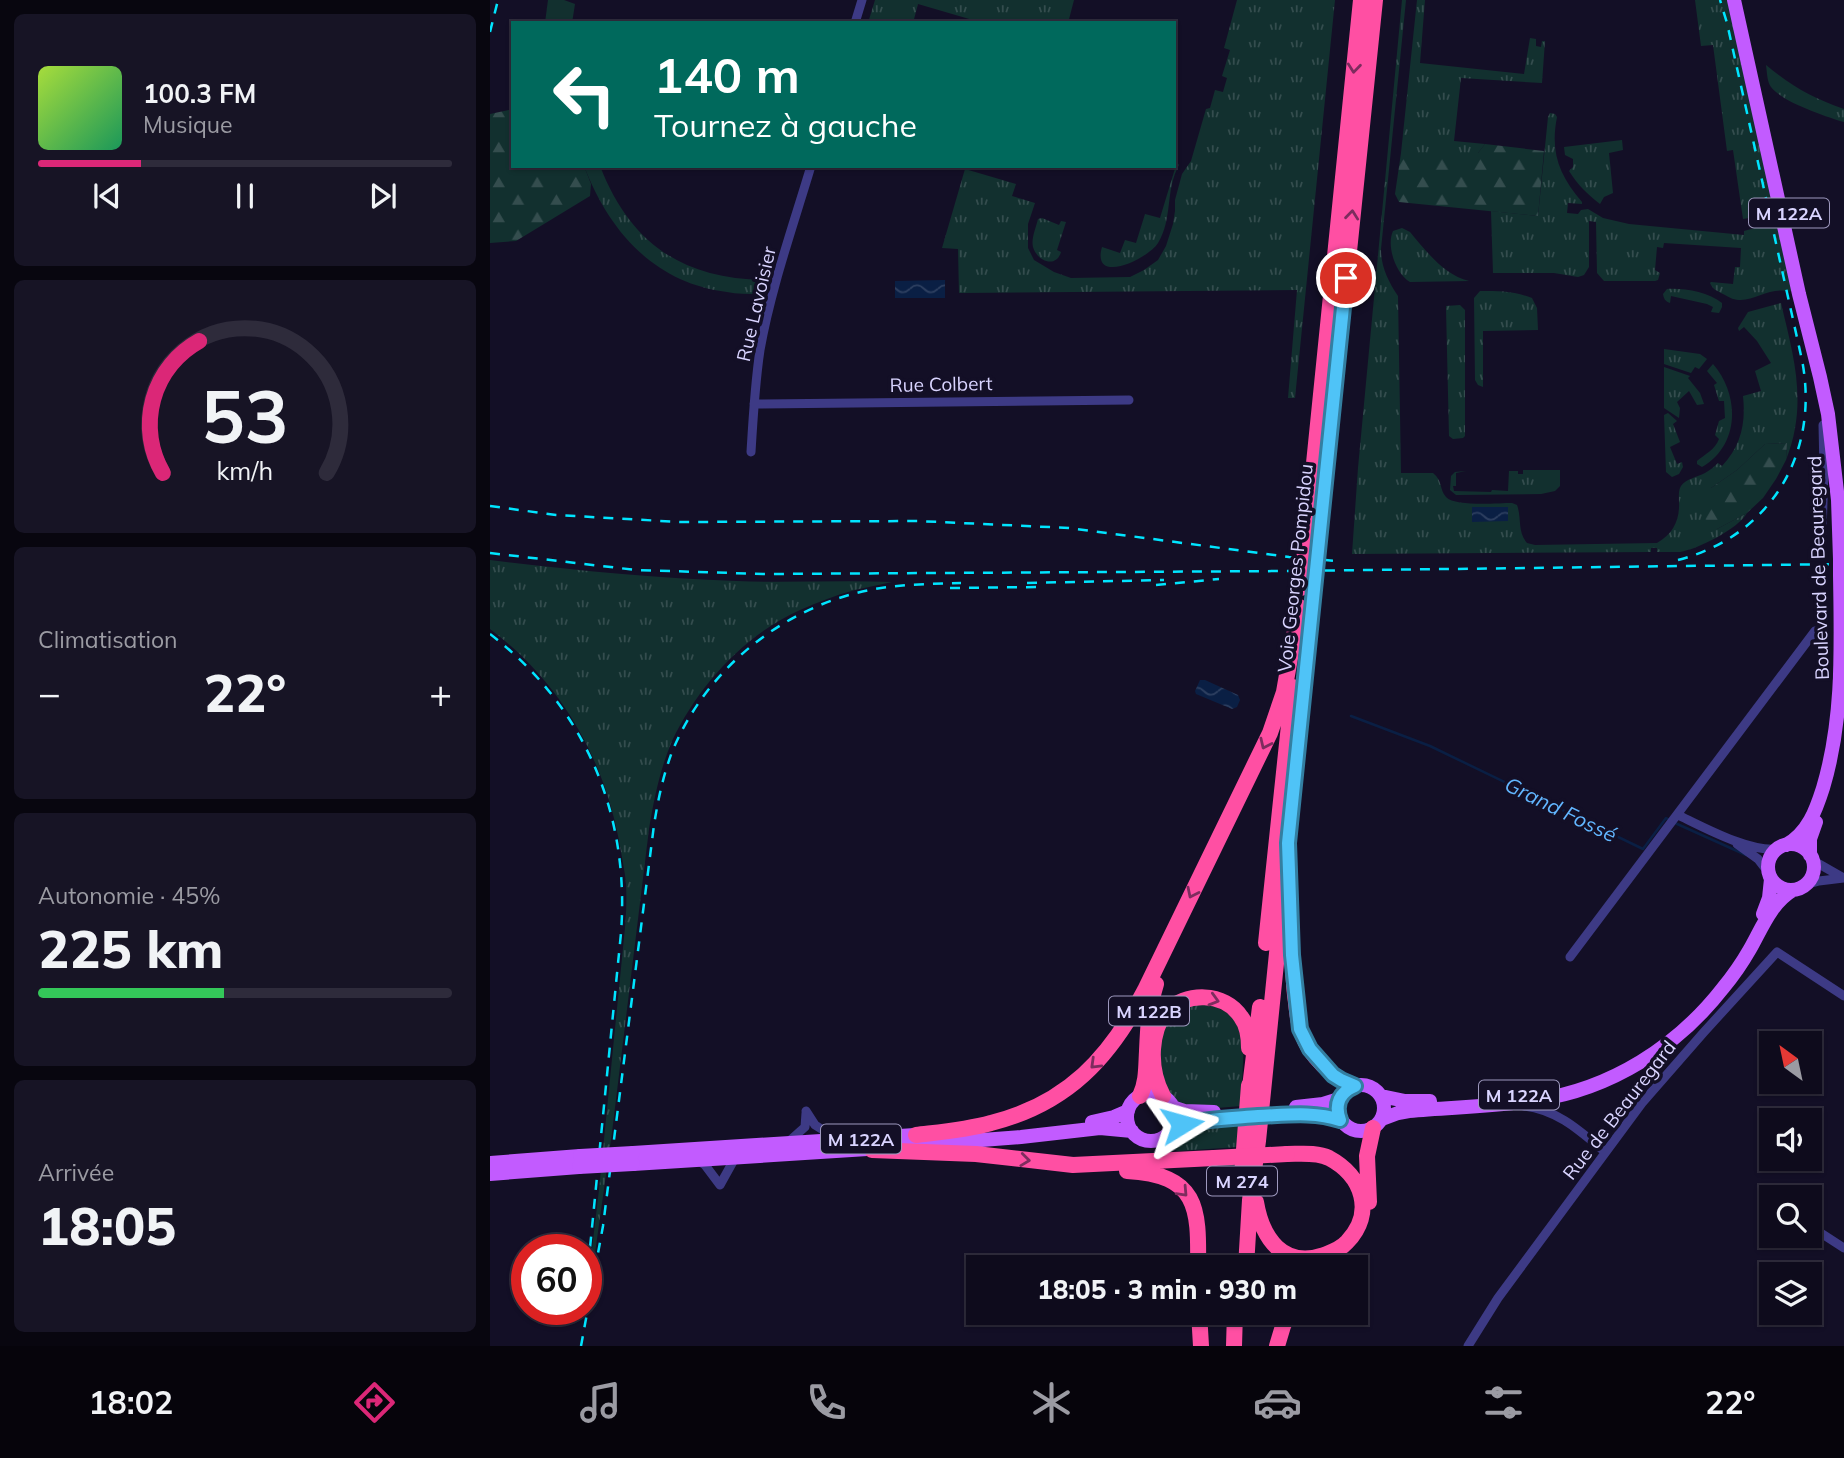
<!DOCTYPE html>
<html lang="fr">
<meta charset="utf-8">
<style>
:root{--surface:#0e0b1c;--page:#171425;--text:#f1f3f6;--muted:#9b9ba3;--line:#2e2b3b;--accent:#db2777}
body{margin:0;font-family:Mulish,sans-serif;background:var(--page);color:var(--text);height:100vh;display:flex;flex-direction:column;font-size:26px;white-space:nowrap}
*{box-sizing:border-box;margin:0}
p{font-size:23px;color:var(--muted)}
.icon{flex:none;width:38px;height:38px;fill:none;stroke:currentColor;stroke-width:2;stroke-linecap:round;stroke-linejoin:round}
.map{position:relative;flex:1;overflow:hidden}
.drawer{display:flex;flex-direction:column;gap:14px;padding:14px;background:#08060f;width:490px}
.drawer>*{flex:none}
.top-card{position:absolute;left:21px;top:21px;width:665px;height:147px;border-radius:0px;box-shadow:0 2px 5px #0004,0 0 0 2px var(--line);background:#00695c;color:#fff;overflow:hidden}
.needle{width:46px;rotate:327deg}
.fabs{position:absolute;left:1269px;top:1031px;display:grid;gap:14px}
.fabs a{display:grid;place-items:center;width:63px;height:63px;border-radius:0px;background:var(--surface);box-shadow:0 2px 5px #0004,0 0 0 2px var(--line);font-size:35px}
.speed{position:absolute;left:21px;top:1234px;display:flex;gap:14px;font-size:35px;font-weight:700;text-align:center}
.speed>*{display:grid;place-content:center;width:91px;height:91px;border-radius:50%;background:var(--surface);box-shadow:0 2px 5px #0004,0 0 0 2px var(--line);line-height:1}
.speed .limit{border:10px solid #d22;background:#fff;color:#111}
.pin{position:absolute;display:grid;place-items:center;width:60px;height:60px;color:#fff;margin:-30px;border:4px solid #fff;border-radius:50%;box-shadow:0 2px 7px #0007}
.me{position:absolute;width:77px;margin:-38px;rotate:82deg;stroke-linejoin:round;filter:drop-shadow(0 0 5px #0008)}
.turn{display:flex;align-items:center;gap:24px;height:147px;padding:0 28px;font-size:32px}
.turn .icon{width:91px;height:91px;stroke-width:2.5}
.turn b{display:block;font-size:49px;line-height:60px}
.big{font-size:52px;font-weight:800;line-height:1.1}
.drawer .tile{flex:1;display:flex;flex-direction:column;justify-content:center;gap:10px;min-width:0;padding:0 24px;border-radius:10px;background:var(--page)}
.drawer .dial{align-items:center;gap:0}
.dial svg{height:182px;overflow:visible;fill:none;stroke:var(--line);stroke-width:7;stroke-linecap:round;text-anchor:middle}
.dial text{fill:var(--text);stroke:none}
.song{display:flex;align-items:center;gap:21px}
.cover{width:84px;height:84px;border-radius:10px;background:linear-gradient(135deg,hsl(80 70% 55%),hsl(150 70% 35%))}
.played{height:7px;border-radius:4px;background:linear-gradient(90deg,var(--accent) 25%,var(--line) 25%)}
.keys{display:flex;justify-content:space-around;direction:ltr}
.heat{display:flex;justify-content:space-between;align-items:center;font-size:38px;direction:ltr}
.charge{height:10px;border-radius:5px;background:linear-gradient(90deg,#34c759 45%,var(--line) 0)}
.trip{position:absolute;left:476px;top:1255px;width:402px;height:70px;border-radius:0px;background:var(--surface);box-shadow:0 2px 5px #0004,0 0 0 2px var(--line);font-weight:800;line-height:70px;text-align:center}
.dock{display:flex;height:112px;justify-content:space-around;align-items:center;background:#06040b;color:var(--muted)}
.dock .icon{width:49px;height:49px}
.dock .active{color:var(--accent)}
.dock b{font-size:32px;color:var(--text)}
main{display:flex;flex:1;min-height:0}
.map>svg:first-child{display:block}
.grass{fill:url(#grass-tufts)}
.forest{fill:url(#forest-firs)}
.water{fill:url(#water-waves)}
.lines{fill:none;stroke-linecap:round;stroke-linejoin:round}
.stream{stroke:#0a1f44;stroke-width:2.5}
.street{stroke:#3d3a85;stroke-width:9}
.primary{stroke:#c25bff;stroke-width:14}
.highway{stroke:#ff4fa3;stroke-width:16}
.rail{stroke:#00e5ff;stroke-width:2.5;stroke-dasharray:10 9;stroke-linecap:butt}
.primary-bridge{stroke:#c25bff;stroke-width:14}
.highway-bridge{stroke:#ff4fa3;stroke-width:16}
.oneway{stroke:#7d2c5e}
.route-casing{stroke:#337fa1;stroke-width:18}
.route{stroke:#4fc3f7;stroke-width:12}
.labels{text-anchor:middle;dominant-baseline:central;stroke-width:7;stroke-linejoin:round;paint-order:stroke}
.shield{fill:#130f26;stroke:#9e99be;stroke-width:2}
.shield-label{font-size:18px;font-weight:bold;fill:#d9d4ff}
.street-label{font-size:19px;fill:#d9d4ff;stroke:#130f26}
.water-label{font-size:21px;font-style:italic;fill:#62b6ff;stroke:#130f26}
</style>
<main>
<section class="drawer">
<div class="tile">
<div class="song"><i class="cover"></i><div><b>100.3 FM</b><p>Musique</p></div></div>
<div class="played"></div>
<div class="keys"><svg class="icon" aria-label="previous" viewBox="0 0 24 24"><path d="M18 5L8 12l10 7zM5 5v14"/></svg><svg class="icon" aria-label="pause" viewBox="0 0 24 24"><path d="M8 5v14M16 5v14"/></svg><svg class="icon" aria-label="next" viewBox="0 0 24 24"><path d="M6 5l10 7-10 7zM19 5v14"/></svg></div>
</div>
<div class="tile dial"><svg viewBox="0 0 100 80">
<path d="M14 69A42 42 0 1 1 86 69"/>
<path d="M14 69A42 42 0 0 1 30 11" stroke="#db2777"/>
<text x="50" y="56" font-size="32" font-weight="700">53</text>
<text x="50" y="72" font-size="11">km/h</text>
</svg></div>
<div class="tile"><p>Climatisation</p>
<div class="heat"><a>−</a><b class="big">22°</b><a>+</a></div>
</div>
<div class="tile"><p>Autonomie · 45%</p><b class="big">225 km</b><div class="charge"></div></div>
<div class="tile"><p>Arrivée</p><b class="big">18:05</b></div>
</section>
<div class="map">
<svg width="1354" height="1346" viewBox="0 0 1354 1346">
<defs>
<pattern id="grass-tufts" width="24" height="20" patternUnits="userSpaceOnUse" patternTransform="scale(1.75)"><rect width="24" height="20" fill="#12302f"/><path d="M3 7l-1-3M5 7V3M7 7l1-3M15 17l-1-3M17 17v-4M19 17l1-3" fill="none" stroke="#344d4e"/></pattern>
<pattern id="forest-firs" width="22" height="20" patternUnits="userSpaceOnUse" patternTransform="scale(1.75)"><rect width="22" height="20" fill="#12302f"/><path d="M5 1l3.5 6h-7zM16 11l3.5 6h-7z" fill="#344d4e"/></pattern>
<pattern id="water-waves" width="16" height="10" patternUnits="userSpaceOnUse" patternTransform="scale(1.75)"><rect width="16" height="10" fill="#0a1f44"/><path d="M0 5q4-4 8 0t8 0" fill="none" stroke="#2d3f60"/></pattern>
</defs>
<rect width="100%" height="100%" fill="#130f26"/>
<path class="grass" d="M58 0H74L85 4 82 23H55Z
M385 0H584L578 23 558 21 557 23H493L428 4 423 23H378Z
M747 0H845L805 398H798L807 290 469 293 468 249 452 248 475 169 526 184 522 196 545 203 538 224V248L544 260 564 272 581 278 640 277 654 270 668 260 676 246 683 224 685 211V200L692 174 701 161 716 109 720 108 725 90 733 92 737 78 732 76 740 50 734 48Z
M912 0H916L891 249C891 267 898 281 908 296L911 473H943C953 481 949 489 956 497 965 507 1008 503 1022 503L1027 505C1032 519 1027 531 1037 543L1045 545 1167 543C1183 534 1190 520 1189 502 1189 497 1188 491 1191 486 1196 479 1207 477 1215 473 1220 470 1224 467 1228 463L1232 466C1251 446 1256 423 1253 396L1271 391 1265 371 1281 363 1267 341 1254 327 1249 331 1248 328 1258 312 1291 303C1304 358 1318 404 1296 460L1297 443 1275 444 1247 470 1221 488 1227 529 1257 513C1248 529 1208 549 1190 552 1182 552 1175 552 1167 552V548H1161V552L862 554 868 468Z
M927 0H935L930 63 1034 74 1040 38 1046 39V46L1051 47 1052 41H1055L1052 83 971 78 964 141 995 144 988 153H911Z
M1205 0H1240L1286 210 1283 214 1253 219 1243 150 1237 151 1223 45 1211 46Z
M1276 65C1301 86 1322 98 1354 109V122C1337 117 1292 102 1281 87 1277 82 1277 71 1276 65Z
M1060 113 1065 114 1067 117C1060 152 1069 175 1092 202V204L1078 203 1077 213 1088 214 1091 210 1098 209 1113 218 1139 224 1254 235V231L1283 223H1288L1302 290 1299 292C1282 286 1265 301 1249 300 1243 300 1237 296 1233 294 1226 290 1223 290 1220 283L1221 282 1243 284 1245 267H1250L1251 248 1174 243 1173 248 1167 247 1165 270 1170 273 1168 280 1165 281H1114L1107 273 1106 222 1099 221V267L1094 275 1088 277 1064 273H1003L1001 211 1048 216 1058 117Z
M1132 140 1133 150 1119 153 1123 193 1114 197 1110 204C1097 194 1088 185 1079 171L1083 167V159L1075 155 1074 147Z
M687 162 689 165C675 190 683 219 668 243 658 259 601 286 612 247L630 253 635 240 646 243 655 214 670 218Z
M94 166H110C140 243 191 278 273 280L269 294C258 294 247 294 237 292 164 283 119 231 94 166Z
M552 218 569 225 571 221 576 222 567 250 571 252C566 269 547 261 543 247 541 238 546 228 548 219Z
M912 228 920 232C936 251 954 275 979 281L920 282C906 274 896 246 903 231Z
M1177 289C1194 288 1218 292 1232 303V307L1229 313 1221 312 1223 307 1217 304 1181 296 1180 303C1175 301 1174 299 1173 294Z
M990 291C1009 291 1024 291 1042 298L1047 308 1048 330 993 331V387L988 385 985 380 984 298Z
M970 305 975 310V436L973 438 963 439 959 436 956 308V306Z
M1174 349 1210 354 1217 359 1209 369 1205 367 1201 373 1174 364Z
M1223 364C1250 395 1250 445 1212 467L1207 464V461C1215 454 1225 450 1229 439L1225 435 1229 421 1235 418 1234 401H1229L1224 385 1227 383 1217 371Z
M1174 367 1200 376 1198 378 1210 393 1214 404 1207 405 1199 391 1187 402 1190 408 1189 418 1174 408Z
M1178 413 1187 421 1183 424 1190 442 1180 447 1187 464 1192 462 1193 467 1189 474 1182 477 1176 472 1174 415Z
M1033 470H1070V486L1065 491 1051 494 966 495 960 490 961 476 965 472 976 471 966 473V486H963L964 491 1001 492 1002 490 1018 491 1019 471H1028V474H1033Z
M0 560C82 570 164 578 246 581 298 583 350 580 402 582 390 585 377 587 365 590 346 595 328 602 310 610 254 635 208 686 182 741 170 769 164 799 159 829L122 1132 97 1310 99 1274 109 1190 134 938C136 920 137 902 136 884 135 871 132 859 130 846 115 760 71 682 0 629Z
M716 1002 742 1015 754 1040 751 1106 715 1109 687 1105 673 1089 669 1040 677 1019 694 1005Z
M750 1122 748 1147 688 1151 685 1150 679 1139 686 1132Z"/>
<path class="forest" d="M23 109V166H94L101 184 100 196 26 241 0 243V114Z
M995 144 1054 151 1048 216 909 202 905 194 911 153H988Z
M1297 443 1296 460 1286 479 1273 498 1257 513 1227 529 1216 521 1210 502 1221 488 1247 470 1275 444Z"/>
<path class="water" d="M455 280V298H405V281Z
M982 507H1018V521L982 522Z
M710 680H715L748 695 750 700 747 707 742 709 706 694 705 691Z"/>
<g class="lines">
<path class="stream" d="M861 716 940 746 1153 849 1176 818 1180 820
M1185 823 1256 855"/>
<path class="street" d="M365 23 372 0
M264 404 639 400
M261 452C263 418 265 383 270 350 281 288 303 226 321 166
M1332 533 1334 470 1333 425
M1188 815C1215 828 1259 852 1288 849
M1247 844 1268 859 1278 872
M1322 860 1352 877
M1315 885 1329 881 1354 878
M1080 957 1325 631
M1034 1106C1068 1110 1090 1131 1115 1152
M316 1111 325 1125 349 1140
M297 1143 315 1127 316 1113
M209 1161 215 1165 230 1185 245 1158
M1281 1215 1275 1210 1273 1202 1278 1192 1289 1189 1296 1192 1300 1197
M1320 1226 1354 1248
M978 1346 1008 1298 1152 1103 1214 1032 1287 952 1354 996"/>
<path class="primary" d="M1244 0 1309 294 1330 377 1338 414 1348 500 1350 559
M1278 867a23 23 0 1 1 46 0a23 23 0 1 1-46 0Z
M1296 845C1318 833 1326 810 1333 788 1354 718 1351 646 1350 574
M1320 855V839L1326 822
M1273 914 1279 898 1281 879
M848 1108a23 23 0 1 1 46 0a23 23 0 1 1-46 0Z
M637 1117a24 24 0 1 1 48 0a24 24 0 1 1-48 0Z
M891 1096 915 1101H940
M682 1107 694 1111 724 1112
M806 1107 833 1104 849 1099
M800 1114 835 1116 850 1120
M892 1119 908 1113 919 1111C961 1107 1004 1107 1046 1100 1121 1089 1187 1047 1233 988 1243 976 1252 963 1260 949 1272 928 1281 903 1303 890
M602 1122 624 1117 638 1111
M682 1127 692 1124 728 1119
M413 1146 531 1137 610 1128 642 1131
M143 1153 425 1135
M0 1163 90 1156
M143 1164 393 1148
M0 1174 89 1167"/>
<path class="highway" d="M828 551 885 0
M815 552 871 0
M800 901C801 933 802 964 805 995 807 1008 807 1021 812 1033 819 1055 843 1079 865 1086
M776 943 803 687
M759 1095 770 1007
M650 1096C657 1082 656 1066 657 1051 658 1028 659 1006 666 984
M673 1096C665 1081 662 1065 663 1049 664 1036 667 1023 675 1013 695 991 735 992 751 1017 758 1026 759 1038 759 1048
M426 1135C451 1132 476 1130 501 1123 577 1104 620 1058 655 990L780 733 794 692 809 607
M382 1150 486 1154 583 1165 724 1158
M637 1171C708 1175 709 1207 708 1267
M751 1188 759 1085
M766 1202C772 1238 793 1269 834 1255 842 1252 851 1249 857 1242 885 1213 873 1176 839 1158 827 1152 810 1154 797 1154
M879 1202 877 1156 883 1128
M756 1267 760 1200 768 1141 824 588
M709 1312 711 1346
M744 1346 745 1312
M787 1346 793 1326 799 1312"/>
<path class="rail" d="M0 32 8 0
M0 506 66 515 190 522 428 521 579 528 799 557 847 561
M0 553 146 570 273 574 800 571 1354 564
M1188 560C1281 536 1330 453 1312 360L1237 23 1230 0
M537 583 674 580
M666 585 729 579
M460 588 547 587
M0 634C95 707 140 814 131 933L99 1258
M91 1346 113 1226 164 825C168 800 173 776 182 752 216 669 293 607 380 590 410 584 441 584 471 583"/>
<path class="primary-bridge" d="M1350 559V574
M728 1119 800 1114
M90 1156 143 1153
M89 1167 143 1164"/>
<path class="highway-bridge" d="M811 588 815 552
M824 588 828 551
M724 1158 797 1154"/>
</g>
<defs><path id="oneway-chevron" d="M-2-3.5L2.5 0L-2 3.5" fill="none" stroke-width="1.6" stroke-linecap="round" stroke-linejoin="round" transform="scale(1.75)"/></defs>
<g class="oneway">
<use href="#oneway-chevron" transform="translate(864 68) rotate(96)"/>
<use href="#oneway-chevron" transform="translate(862 215) rotate(-84)"/>
<use href="#oneway-chevron" transform="translate(775 744) rotate(115)"/>
<use href="#oneway-chevron" transform="translate(702 893) rotate(116)"/>
<use href="#oneway-chevron" transform="translate(724 1000) rotate(16)"/>
<use href="#oneway-chevron" transform="translate(605 1064) rotate(136)"/>
<use href="#oneway-chevron" transform="translate(535 1160) rotate(7)"/>
<use href="#oneway-chevron" transform="translate(693 1192) rotate(47)"/>
</g>
<g class="lines">
<g class="route-casing">
<path id="route" d="M692 1124C717 1119 743 1118 768 1116 795 1115 824 1111 850 1120 844 1104 850 1092 865 1086L851 1080 843 1075 820 1049 810 1029 802 955 798 843 856 278"/>
</g>
<use href="#route" class="route"/>
</g>
<g class="labels">
<g class="shield">
<rect x="1259" y="198.5" width="80" height="29" rx="5"/>
<rect x="619" y="996.5" width="80" height="29" rx="5"/>
<rect x="989" y="1080.5" width="80" height="29" rx="5"/>
<rect x="331" y="1124.5" width="80" height="29" rx="5"/>
<rect x="717" y="1166.5" width="70" height="29" rx="5"/>
</g>
<g class="shield-label">
<text x="1299" y="213">M 122A</text>
<text x="659" y="1011">M 122B</text>
<text x="1029" y="1095">M 122A</text>
<text x="371" y="1139">M 122A</text>
<text x="752" y="1181">M 274</text>
</g>
<g class="street-label">
<text transform="translate(266 304) rotate(-77)">Rue Lavoisier</text>
<text transform="translate(451 384) rotate(-1)">Rue Colbert</text>
<text transform="translate(805 568) rotate(-84)">Voie Georges Pompidou</text>
<text transform="translate(1328 568) rotate(-92)">Boulevard de Beauregard</text>
<text transform="translate(1129 1110) rotate(-52)">Rue de Beauregard</text>
</g>
<g class="water-label">
<text transform="translate(1071 809) rotate(26)">Grand Fossé</text>
</g>
</g>
</svg>
<div class="fabs">
<a><svg class="needle" viewBox="-14 -14 28 28"><path d="M0-13l5 13h-10z" fill="#e53935"/><path d="M0 13l5-13h-10z" fill="#9b9ba3"/></svg></a>
<a><svg class="icon" aria-label="sound" viewBox="0 0 24 24"><path d="M4 9h4l5-4v14l-5-4H4zM17 9q2 3 0 6"/></svg></a>
<a><svg class="icon" aria-label="search" viewBox="0 0 24 24"><circle cx="10" cy="10" r="6"/><path d="M15 15l6 6"/></svg></a>
<a><svg class="icon" aria-label="layers" viewBox="0 0 24 24"><path d="M12 4l9 5-9 5-9-5zM3 14l9 5 9-5"/></svg></a>
</div>
<div class="speed"><div class="limit">60</div></div>
<div class="pin" style="left:856px;top:278px;background:#d93025"><svg class="icon" aria-label="arrive" viewBox="0 0 24 24"><path d="M6 21V4h12l-3 4 3 4H6"/></svg></div>
<svg class="me" style="left:692px;top:1124px" viewBox="-20 -20 40 40"><path d="M0-17L14 15 0 8-14 15z" fill="#4fc3f7" stroke="#fff" stroke-width="4"/></svg>
<div class="trip">18:05 · 3 min · 930 m</div>
<div class="top-card">
<div class="turn"><svg class="icon" aria-label="left" viewBox="0 0 24 24"><path d="M17 20v-9H6M10 6l-5 5 5 5"/></svg><div><b>140 m</b>Tournez à gauche</div></div>
</div>
</div>
</main>
<nav class="dock">
<b>18:02</b>
<svg class="icon active" aria-label="directions" viewBox="0 0 24 24"><path d="M12 3l9 9-9 9-9-9zM9 14v-3h6M13 9l2 2-2 2"/></svg>
<svg class="icon" aria-label="music" viewBox="0 0 24 24"><path d="M9 18V5l10-2v13"/><circle cx="6" cy="18" r="3"/><circle cx="16" cy="16" r="3"/></svg>
<svg class="icon" aria-label="phone" viewBox="0 0 24 24"><path d="M5 4h4l2 5-3 2q2 4 5 5l2-3 5 2v4C11 20 4 13 5 4z"/></svg>
<svg class="icon" aria-label="climate" viewBox="0 0 24 24"><path d="M12 3v18M4 7l16 10M4 17L20 7"/></svg>
<svg class="icon" aria-label="car" viewBox="0 0 24 24"><path d="M5 17H2v-5l4-1 3-4h7l3 4 3 1v5h-3M9 17h6M6 11h13"/><circle cx="7" cy="17" r="2"/><circle cx="17" cy="17" r="2"/></svg>
<svg class="icon" aria-label="filters" viewBox="0 0 24 24"><path d="M4 7h16M4 17h16"/><circle cx="9" cy="7" r="2"/><circle cx="15" cy="17" r="2"/></svg>
<b>22°</b>
</nav>
